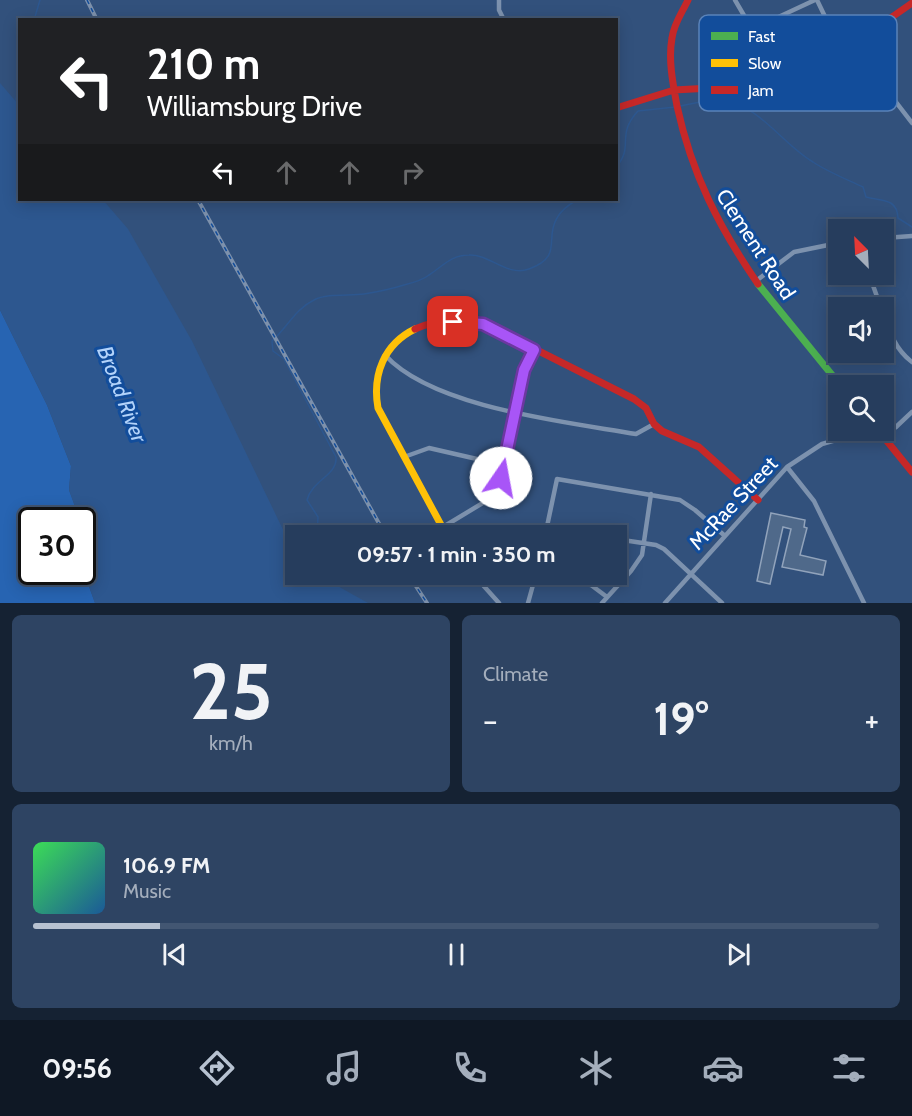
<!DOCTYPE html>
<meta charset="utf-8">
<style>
:root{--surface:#263d5d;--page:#2e4463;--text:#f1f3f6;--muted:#a4aebc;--line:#425672;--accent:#b7c2d1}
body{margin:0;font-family:Cabin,sans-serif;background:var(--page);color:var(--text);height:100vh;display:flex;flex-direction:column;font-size:22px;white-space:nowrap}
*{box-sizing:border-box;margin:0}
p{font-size:20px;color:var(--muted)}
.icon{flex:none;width:33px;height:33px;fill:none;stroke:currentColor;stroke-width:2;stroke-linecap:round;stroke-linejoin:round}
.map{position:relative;height:603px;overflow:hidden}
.drawer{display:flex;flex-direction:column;gap:12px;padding:12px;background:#152233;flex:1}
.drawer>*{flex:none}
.guide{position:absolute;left:18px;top:18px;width:600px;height:183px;border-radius:0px;box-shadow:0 3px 15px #0003,0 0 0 2px var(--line);background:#202124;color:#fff;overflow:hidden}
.needle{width:39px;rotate:336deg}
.fabs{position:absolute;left:828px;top:219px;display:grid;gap:12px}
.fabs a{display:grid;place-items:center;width:66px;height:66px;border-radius:0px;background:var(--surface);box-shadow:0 3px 15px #0003,0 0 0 2px var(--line);font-size:30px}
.speed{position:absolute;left:18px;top:507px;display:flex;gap:12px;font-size:30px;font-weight:700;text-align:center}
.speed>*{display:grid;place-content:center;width:78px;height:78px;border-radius:50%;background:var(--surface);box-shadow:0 3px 15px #0003,0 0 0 2px var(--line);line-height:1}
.speed .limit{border:3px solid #111;border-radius:9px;background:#fff;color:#111}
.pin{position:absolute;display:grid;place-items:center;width:51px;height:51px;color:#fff;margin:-26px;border-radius:12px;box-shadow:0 3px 9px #0006}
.me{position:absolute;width:66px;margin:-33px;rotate:12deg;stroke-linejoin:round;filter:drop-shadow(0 0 4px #0008)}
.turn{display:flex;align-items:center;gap:21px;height:126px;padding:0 30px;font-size:27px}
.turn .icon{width:78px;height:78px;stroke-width:2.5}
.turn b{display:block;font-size:42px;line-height:51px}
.lanes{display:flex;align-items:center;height:57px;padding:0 30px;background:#0003;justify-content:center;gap:30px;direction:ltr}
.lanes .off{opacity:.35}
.big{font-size:45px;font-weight:800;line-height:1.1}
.drawer .card{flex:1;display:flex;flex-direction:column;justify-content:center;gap:9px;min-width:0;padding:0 21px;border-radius:9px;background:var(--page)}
.drawer .dial{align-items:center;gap:0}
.dial b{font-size:78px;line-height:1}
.song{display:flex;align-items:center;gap:18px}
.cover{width:72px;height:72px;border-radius:9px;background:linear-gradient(135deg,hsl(130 70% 55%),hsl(210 70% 35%))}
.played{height:6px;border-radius:3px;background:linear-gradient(90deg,var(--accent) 15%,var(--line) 15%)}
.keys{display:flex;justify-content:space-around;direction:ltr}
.heat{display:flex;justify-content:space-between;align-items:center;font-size:33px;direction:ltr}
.drawer .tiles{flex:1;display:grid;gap:12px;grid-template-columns:1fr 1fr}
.card:last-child{grid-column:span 2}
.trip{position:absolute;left:285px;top:525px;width:342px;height:60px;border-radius:0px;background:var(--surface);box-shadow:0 3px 15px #0003,0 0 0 2px var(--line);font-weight:800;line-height:60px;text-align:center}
.tab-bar{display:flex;height:96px;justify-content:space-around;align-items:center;background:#0f1825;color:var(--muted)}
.tab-bar .icon{width:42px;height:42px}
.tab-bar .current{color:var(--accent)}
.tab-bar b{font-size:27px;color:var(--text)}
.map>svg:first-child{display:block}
.green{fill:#2764b2}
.water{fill:#2d578f}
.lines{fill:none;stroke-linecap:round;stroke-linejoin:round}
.stream{stroke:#2d578f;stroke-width:1.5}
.building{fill:#4f698a;stroke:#91a3bb;stroke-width:1.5}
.street{stroke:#7d92ae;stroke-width:4.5}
.fast{stroke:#4caf50;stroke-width:7}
.slow{stroke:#ffc107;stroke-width:7}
.jam{stroke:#c62828;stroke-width:7}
.rail-casing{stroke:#7d91ac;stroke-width:4}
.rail{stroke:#124d9b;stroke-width:1.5;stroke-dasharray:4.5;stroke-linecap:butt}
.route-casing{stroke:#6d37a1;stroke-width:15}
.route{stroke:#a855f7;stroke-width:10}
.labels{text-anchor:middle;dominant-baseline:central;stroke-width:6;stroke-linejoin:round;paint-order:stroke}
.street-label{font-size:21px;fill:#fff;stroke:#124d9b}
.water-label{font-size:22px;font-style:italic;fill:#b3d3fa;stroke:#124d9b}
.key{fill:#124d9b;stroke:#5982b9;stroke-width:1.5}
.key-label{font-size:16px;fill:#fff}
</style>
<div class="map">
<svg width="912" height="603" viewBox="0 0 912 603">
<rect width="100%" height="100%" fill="#32517c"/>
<path class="green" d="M0 310 47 405 71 466 69 490 80 520H32V572L83 570 95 603H0Z"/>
<path class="water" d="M0 83 19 105 20 200H103L128 229 192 341 288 540 295 549 296 574 327 575 334 584 368 603H95L83 570V559L87 543 82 520H80L69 490 71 466 47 405 0 310Z"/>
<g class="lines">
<path class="stream" d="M34 20 40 0
M16 100 20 75
M680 106C693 104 707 99 721 100 760 105 781 143 813 162 828 172 846 179 863 187L866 197C882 201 897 198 898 218L912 227
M616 167C635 146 615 136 638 111L675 107
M317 536 318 517 307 500C312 480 338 475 336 457L284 359 273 351 272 341C287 328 295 309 314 300 327 293 349 296 364 294 377 292 391 289 404 285 412 283 423 280 429 275 443 266 451 255 469 255 490 254 507 277 529 269 564 256 544 239 557 218 561 210 570 204 577 200"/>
</g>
<path class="building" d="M771 513 805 520 804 527 807 528 800 555 826 561 823 575 782 567 791 529 783 527 770 584 757 581Z"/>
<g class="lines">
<path class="street" d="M499 0V10L504 20
M735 0 749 24 759 26 815 0
M817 0 842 52
M852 45 912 123
M884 238 912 236
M869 274 881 308
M756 281 794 252 838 243
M884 314C890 333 895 349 912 362
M385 355C433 408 567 422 636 434L654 424
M882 436 896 427 912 412
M404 457 429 448 503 465
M787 467 814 501 864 603
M443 527 491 498 498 490 524 370 534 350
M547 529 591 536
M545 536 557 479 680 500 695 510 725 536
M616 539 656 545 664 549 722 603
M473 574 499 603
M536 576 591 585 607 597
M528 603 536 574
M602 603 631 571 642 555 651 494
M665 603 787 467 822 444 871 430"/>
<path class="fast" d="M758 284 841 386"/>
<path class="slow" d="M415 329C384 344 372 375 378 408L447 536"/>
<path class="jam" d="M688 0C682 13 674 23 672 38 668 60 673 84 677 106 692 175 719 227 758 284
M616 108 674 90 711 88 766 101 797 91 842 52 912 3
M415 329C441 317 473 319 499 331L634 399 646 408 654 424 662 431 699 447 758 500
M878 430 912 472"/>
<g class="rail-casing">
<path id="rail" d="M87 0 97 20
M198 200 386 536
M408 574 427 603"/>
</g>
<use href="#rail" class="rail"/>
</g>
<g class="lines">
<g class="route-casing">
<path id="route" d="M453 322 483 324 534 350 524 370 501 478"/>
</g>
<use href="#route" class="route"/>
</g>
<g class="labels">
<g class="street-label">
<text transform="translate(756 244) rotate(57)">Clement Road</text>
<text transform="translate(733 503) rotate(-47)">McRae Street</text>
</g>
<g class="water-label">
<text transform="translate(122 394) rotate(69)">Broad River</text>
</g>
</g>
<rect x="699" y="15" width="198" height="96" rx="9" class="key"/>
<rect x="711" y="32" width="27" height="8" fill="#4caf50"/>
<rect x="711" y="59" width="27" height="8" fill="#ffc107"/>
<rect x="711" y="86" width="27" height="8" fill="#c62828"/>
<g class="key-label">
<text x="748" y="42">Fast</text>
<text x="748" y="69">Slow</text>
<text x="748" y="96">Jam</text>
</g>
</svg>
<div class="fabs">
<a><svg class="needle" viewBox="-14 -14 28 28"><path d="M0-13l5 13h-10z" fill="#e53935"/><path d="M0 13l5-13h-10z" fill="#a4aebc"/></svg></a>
<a><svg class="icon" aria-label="sound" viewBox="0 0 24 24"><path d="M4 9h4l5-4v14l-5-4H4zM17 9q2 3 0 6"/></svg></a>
<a><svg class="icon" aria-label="search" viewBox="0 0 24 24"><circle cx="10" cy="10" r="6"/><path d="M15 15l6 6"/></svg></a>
</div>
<div class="speed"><div class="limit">30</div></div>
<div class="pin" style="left:453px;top:322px;background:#d93025"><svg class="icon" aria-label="arrive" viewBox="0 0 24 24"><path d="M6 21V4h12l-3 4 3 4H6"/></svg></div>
<svg class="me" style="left:501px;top:478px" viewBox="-20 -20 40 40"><circle r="19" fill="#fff"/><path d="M0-13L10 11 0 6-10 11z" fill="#a855f7"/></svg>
<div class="trip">09:57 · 1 min · 350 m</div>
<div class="guide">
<div class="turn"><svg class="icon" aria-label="left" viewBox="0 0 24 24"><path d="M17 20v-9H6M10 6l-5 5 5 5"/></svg><div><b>210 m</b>Williamsburg Drive</div></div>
<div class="lanes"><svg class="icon" aria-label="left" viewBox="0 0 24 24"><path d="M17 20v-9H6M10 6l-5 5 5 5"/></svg><svg class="icon off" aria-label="ahead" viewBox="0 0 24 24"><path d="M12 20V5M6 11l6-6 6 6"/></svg><svg class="icon off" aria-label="ahead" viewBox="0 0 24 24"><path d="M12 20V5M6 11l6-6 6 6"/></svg><svg class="icon off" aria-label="right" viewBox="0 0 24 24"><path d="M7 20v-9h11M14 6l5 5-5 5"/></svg></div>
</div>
</div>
<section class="drawer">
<div class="tiles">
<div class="card dial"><b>25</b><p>km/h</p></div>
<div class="card"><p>Climate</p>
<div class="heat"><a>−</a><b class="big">19°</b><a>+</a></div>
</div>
<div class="card">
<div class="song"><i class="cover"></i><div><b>106.9 FM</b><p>Music</p></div></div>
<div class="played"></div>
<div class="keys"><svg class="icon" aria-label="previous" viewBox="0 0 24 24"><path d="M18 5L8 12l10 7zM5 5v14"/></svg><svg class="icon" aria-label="pause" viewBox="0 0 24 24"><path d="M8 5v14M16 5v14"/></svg><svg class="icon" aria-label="next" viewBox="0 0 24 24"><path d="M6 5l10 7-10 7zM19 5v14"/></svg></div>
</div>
</div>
</section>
<nav class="tab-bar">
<b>09:56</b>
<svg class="icon current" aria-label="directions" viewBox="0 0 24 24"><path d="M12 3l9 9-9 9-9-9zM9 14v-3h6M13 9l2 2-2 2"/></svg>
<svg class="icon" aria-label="music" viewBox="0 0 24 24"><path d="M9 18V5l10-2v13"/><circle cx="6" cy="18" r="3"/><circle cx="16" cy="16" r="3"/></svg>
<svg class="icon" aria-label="phone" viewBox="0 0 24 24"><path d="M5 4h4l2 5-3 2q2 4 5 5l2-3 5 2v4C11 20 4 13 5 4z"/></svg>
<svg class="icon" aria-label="climate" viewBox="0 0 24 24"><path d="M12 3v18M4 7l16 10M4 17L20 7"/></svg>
<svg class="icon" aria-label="car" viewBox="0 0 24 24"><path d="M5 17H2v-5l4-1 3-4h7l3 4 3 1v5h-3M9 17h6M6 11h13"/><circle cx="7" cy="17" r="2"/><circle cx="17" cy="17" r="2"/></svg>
<svg class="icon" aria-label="filters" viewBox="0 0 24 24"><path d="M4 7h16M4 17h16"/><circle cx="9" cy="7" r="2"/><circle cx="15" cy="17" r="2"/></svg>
</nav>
